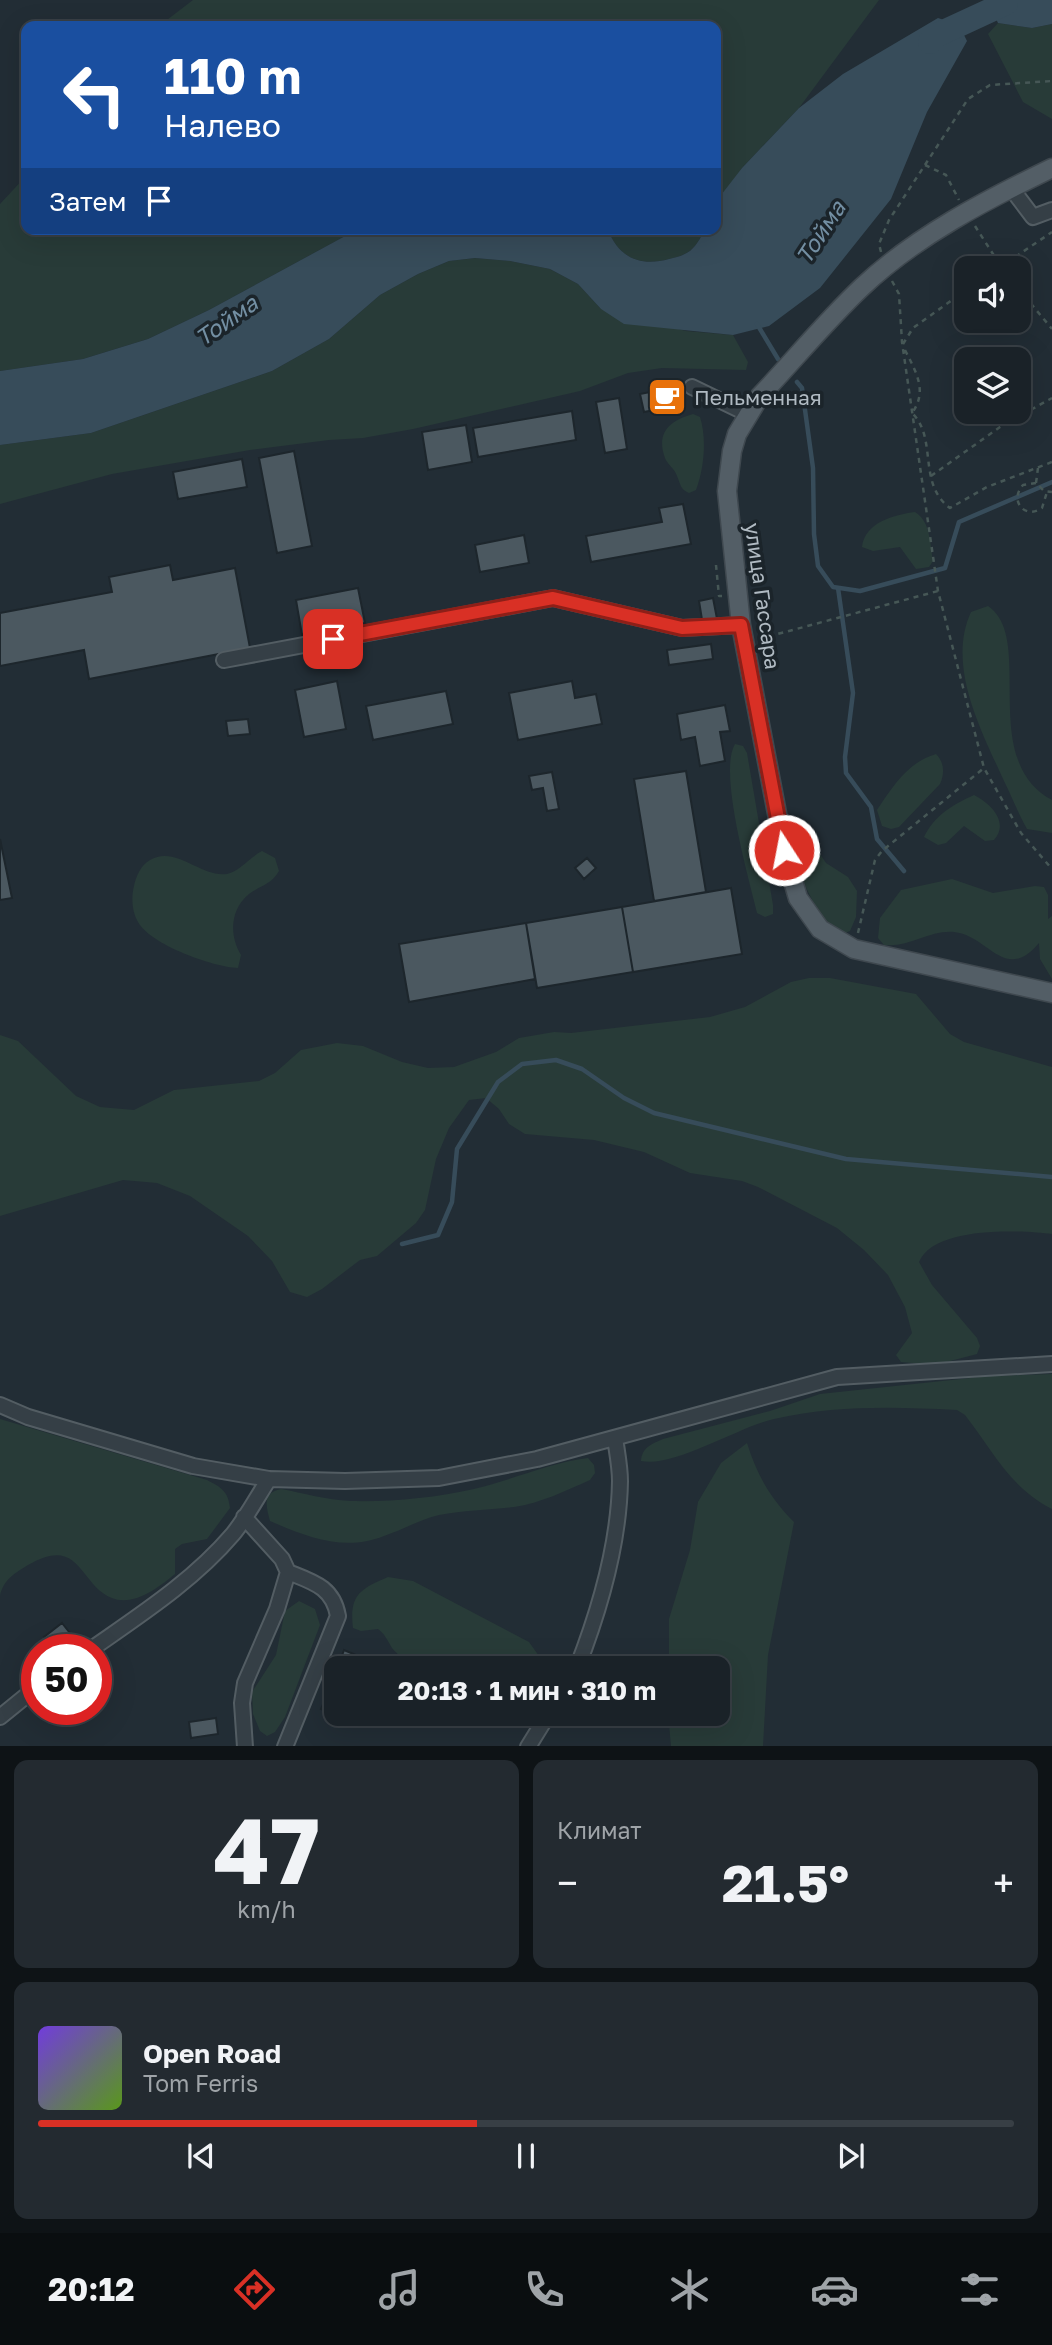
<!DOCTYPE html>
<html lang="ru">
<meta charset="utf-8">
<style>
:root{--surface:#1a2228;--page:#232a30;--text:#f1f3f6;--muted:#9fa4a8;--line:#383f45;--accent:#d93025}
body{margin:0;font-family:"Golos Text",sans-serif;background:var(--page);color:var(--text);height:100vh;display:flex;flex-direction:column;font-size:26px;white-space:nowrap}
*{box-sizing:border-box;margin:0}
p{font-size:23px;color:var(--muted)}
.icon{flex:none;width:38px;height:38px;fill:none;stroke:currentColor;stroke-width:2;stroke-linecap:round;stroke-linejoin:round}
.map{position:relative;height:1746px;overflow:hidden}
.side{display:flex;flex-direction:column;gap:14px;padding:14px;background:#0e1316;flex:1}
.side>*{flex:none}
.hud{position:absolute;left:21px;top:21px;width:700px;height:214px;border-radius:14px;box-shadow:0 7px 28px #0002,0 0 0 2px var(--line);background:#1a4fa0;color:#fff;overflow:hidden}
.fabs{position:absolute;left:954px;top:256px;display:grid;gap:14px}
.fabs a{display:grid;place-items:center;width:77px;height:77px;border-radius:14px;background:var(--surface);box-shadow:0 7px 28px #0002,0 0 0 2px var(--line);font-size:35px}
.speed{position:absolute;left:21px;top:1634px;display:flex;gap:14px;font-size:35px;font-weight:700;text-align:center}
.speed>*{display:grid;place-content:center;width:91px;height:91px;border-radius:50%;background:var(--surface);box-shadow:0 7px 28px #0002,0 0 0 2px var(--line);line-height:1}
.speed .limit{border:10px solid #d22;background:#fff;color:#111}
.pin{position:absolute;display:grid;place-items:center;width:60px;height:60px;color:#fff;margin:-30px;border-radius:14px;box-shadow:0 4px 10px #0006}
.me{position:absolute;width:77px;margin:-38px;rotate:349deg;stroke-linejoin:round;filter:drop-shadow(0 0 5px #0008)}
.turn{display:flex;align-items:center;gap:24px;height:147px;padding:0 28px;font-size:32px}
.turn .icon{width:91px;height:91px;stroke-width:2.5}
.turn b{display:block;font-size:49px;line-height:60px}
.then{display:flex;align-items:center;height:66px;padding:0 28px;background:#0003;gap:14px;font-size:26px}
.big{font-size:52px;font-weight:700;line-height:1.1}
.side .tile{flex:1;display:flex;flex-direction:column;justify-content:center;gap:10px;min-width:0;padding:0 24px;border-radius:14px;background:var(--page)}
.side .dial{align-items:center;gap:0}
.dial b{font-size:91px;line-height:1}
.song{display:flex;align-items:center;gap:21px}
.cover{width:84px;height:84px;border-radius:10px;background:linear-gradient(135deg,hsl(260 70% 55%),hsl(90 70% 35%))}
.played{height:7px;border-radius:4px;background:linear-gradient(90deg,var(--accent) 45%,var(--line) 45%)}
.keys{display:flex;justify-content:space-around;direction:ltr}
.heat{display:flex;justify-content:space-between;align-items:center;font-size:38px;direction:ltr}
.side .tiles{flex:1;display:grid;gap:14px;grid-template-columns:1fr 1fr}
.tile:last-child{grid-column:span 2}
.trip{position:absolute;left:324px;top:1656px;width:406px;height:70px;border-radius:14px;background:var(--surface);box-shadow:0 7px 28px #0002,0 0 0 2px var(--line);font-weight:700;line-height:70px;text-align:center}
.tab-bar{display:flex;height:112px;justify-content:space-around;align-items:center;background:#0a0e10;color:var(--muted)}
.tab-bar .icon{width:49px;height:49px}
.tab-bar .active{color:var(--accent)}
.tab-bar b{font-size:32px;color:var(--text)}
.map>svg:first-child{display:block}
.green{fill:#283b38}
.water{fill:#374c5a}
.lines{fill:none;stroke-linecap:round;stroke-linejoin:round}
.stream{stroke:#374c5a;stroke-width:4.5}
.river{stroke:#374c5a;stroke-width:24}
.building{fill:#4b5860;stroke:#1d262c;stroke-width:2}
.minor-casing{stroke:#535d63;stroke-width:18}
.major-casing{stroke:#3f484f;stroke-width:21}
.path{stroke:#465756;stroke-width:2.5;stroke-dasharray:5 5;stroke-linecap:butt}
.minor{stroke:#353f46;stroke-width:14}
.major{stroke:#535e66;stroke-width:18}
.route-casing{stroke:#8d1f18;stroke-width:18}
.route{stroke:#d93025;stroke-width:12}
.labels{text-anchor:middle;dominant-baseline:central;stroke-width:7;stroke-linejoin:round;paint-order:stroke}
.poi-label{font-size:21px;fill:#b0bac2;stroke:#1b242a;text-anchor:start}
.street-label{font-size:21px;fill:#b0bac2;stroke:#1b242a}
.water-label{font-size:23px;font-style:italic;fill:#738fa3;stroke:#1b242a}
</style>
<div class="map">
<svg width="1052" height="1747" viewBox="0 0 1052 1747">
<rect width="100%" height="100%" fill="#222d35"/>
<path class="green" d="M193 0H879L799 108 742 168 716 206V26H159Z
M998 23 1032 28 1052 24V119L1023 102 988 34Z
M26 176V229H358L209 310 148 339 83 359 0 371V204Z
M608 229H705C702 235 698 243 693 248 687 255 677 257 669 259 641 267 618 258 608 229Z
M475 258 510 261 550 269 578 284 601 309 686 331 733 335 748 362 746 370 662 368 628 373 580 391 413 429 363 438 329 440 250 450 112 474 0 504V445L91 433 272 371 329 339 380 295 418 274 449 261Z
M693 414 700 417C707 439 704 469 696 490L689 493C680 489 681 485 677 476 675 469 667 464 665 458 655 431 672 420 693 414Z
M915 512C931 522 930 544 933 561L929 567 916 569 900 547 873 551 862 547C865 522 894 515 915 512Z
M988 606C1036 638 977 760 1052 800V833L1027 829C1018 813 1012 797 1004 781 982 732 946 666 971 612Z
M735 744 743 746 747 753 773 905V914L765 917 757 913C749 879 718 772 735 744Z
M936 754C944 762 945 773 940 784L899 827 891 829 882 826 877 810C893 786 908 762 936 754Z
M974 795C990 803 1010 822 994 840L985 841 964 826 946 843 938 845 924 837C935 815 952 805 974 795Z
M803 829 826 863 848 877 857 891 856 917 850 931 842 934C816 922 790 860 795 833Z
M262 851 275 858 279 871C271 885 261 885 249 894 230 909 229 936 241 955L238 968C213 967 151 945 138 922 132 912 131 898 134 886 136 876 141 865 150 860 176 845 201 878 227 874 240 871 250 857 262 851Z
M952 879 993 893 1035 886 1044 887 1048 895V919L1052 916V979L1040 959 1039 943C1005 984 988 935 954 932 929 930 909 948 884 945L878 938 880 918 901 890Z
M809 978H830L916 994 950 1034 964 1042 1052 1067V1234C1020 1230 934 1226 919 1262L932 1285 977 1338 980 1346 977 1354 935 1365 901 1362 896 1355 912 1333 905 1307 888 1275 864 1250 837 1228 758 1187 742 1181 690 1173 644 1152 594 1140 525 1134 509 1124 499 1109 486 1098 469 1100 449 1128 436 1159 425 1210 416 1223 377 1256 360 1260 322 1289 307 1297 290 1292 272 1261 248 1236 190 1196 157 1183 123 1180 0 1216V1035L18 1041 76 1096 100 1107 134 1110 174 1090 259 1081 275 1073 301 1050 337 1043 363 1046 402 1062 428 1068 454 1067 496 1052 519 1038 554 1032 571 1033 710 1017 745 1007 791 982Z
M1052 1374V1509C1010 1488 993 1451 965 1415L957 1410C893 1407 838 1405 774 1419 738 1427 674 1468 641 1461 642 1447 652 1444 663 1439L770 1411 820 1394 989 1376Z
M0 1419 207 1480C222 1488 228 1491 230 1508L207 1539 182 1544 175 1549V1574C159 1587 134 1607 112 1598 79 1585 81 1534 28 1565 15 1573 3 1580 0 1596Z
M747 1443C757 1475 770 1498 794 1522L768 1655 763 1746H671L668 1713H718V1668H669V1619L690 1550 698 1502 721 1463Z
M588 1458 594 1465 595 1473 590 1480C565 1491 541 1503 514 1507 490 1510 464 1510 439 1515 421 1519 402 1530 384 1536 344 1552 307 1537 270 1521 266 1506 262 1493 281 1489 303 1493 327 1500 350 1501 390 1502 435 1498 474 1489 512 1480 549 1463 588 1458Z
M388 1577 413 1581 529 1642 539 1656V1668H421C411 1663 399 1657 392 1648 387 1640 385 1634 378 1629L361 1631 353 1628C349 1595 360 1589 388 1577Z
M299 1601 315 1609 320 1625 285 1717 275 1732 267 1736 260 1731 253 1714 252 1692 276 1655 285 1611Z"/>
<path class="water" d="M987 0H1052V24L1032 28 998 23Z
M938 18 959 25 967 41 927 112 891 199 820 288 769 326 733 335 624 324 601 309 578 284 550 269 510 261 475 258 449 261 418 274 380 295 329 339 272 371 91 433 0 445V371L83 359 148 339 209 310 358 229H608C618 258 641 267 669 259 677 257 687 255 693 248 698 243 702 235 705 229H716L718 199 742 168 799 108 843 74Z"/>
<g class="lines">
<path class="stream" d="M757 324 778 359
M797 382 802 388 813 468 814 534 818 566 833 587 860 591 945 568 959 522 1052 482
M838 588 853 693 845 757 846 773 871 807 877 839 904 871
M402 1244 438 1235 452 1202 457 1149 498 1082 522 1064 556 1060 582 1069 624 1098 654 1113 846 1159 1052 1177"/>
<path class="river" d="M930 42 937 35 1006 3V0"/>
</g>
<path class="building" d="M670 388 674 406 644 412 640 394Z
M619 398 627 449 605 453 596 402Z
M572 411 576 440 478 457 473 428Z
M466 425 472 462 428 470 422 432Z
M294 451 312 546 277 553 259 458Z
M242 459 247 487 178 499 173 472Z
M683 504 691 544 591 562 586 536 662 522 659 508Z
M524 535 529 563 480 572 475 545Z
M170 565 173 580 235 568 250 648 89 679 84 650 0 666V613L112 592 109 577Z
M358 588 365 623 302 635 296 600Z
M713 598 718 624 703 626 699 601Z
M711 644 713 659 669 665 667 650Z
M337 681 346 729 304 737 295 690Z
M572 681 575 698 596 694 602 724 518 740 509 693Z
M446 691 453 724 373 740 366 706Z
M725 705 730 731 720 732 725 761 700 766 695 737 681 740 677 714Z
M248 719 250 734 228 736 226 721Z
M686 771 706 892 654 901 634 779Z
M552 772 559 809 547 811 543 788 532 790 529 776Z
M0 839 12 898 0 900Z
M587 858 596 868 584 879 575 868Z
M731 888 742 954 633 972 622 907Z
M622 907 633 972 537 988 526 923Z
M526 923 535 979 409 1002 399 944Z
M62 1623 77 1642 66 1650H53L44 1637Z
M344 1650 363 1658 359 1668H348L339 1664Z
M327 1695 336 1699V1713H341L340 1717 321 1709Z
M216 1718 218 1734 191 1738 189 1722Z"/>
<g class="lines">
<g class="minor-casing">
<path id="minor" d="M1011 188 1033 217 1052 210
M692 387 748 414
M224 660 553 598 682 628 741 625
M0 1405 28 1417 193 1466 269 1479 345 1481 439 1478 537 1459 837 1377 1052 1364
M244 1517 282 1559 288 1572 277 1609 245 1683 242 1703 245 1747
M90 1650C140 1615 193 1581 233 1534 247 1517 257 1497 269 1479
M577 1668C600 1609 619 1545 620 1481 620 1467 617 1452 615 1438
M0 1717 37 1687
M285 1747 338 1616C333 1587 313 1582 288 1572
M528 1747 549 1713"/>
</g>
<g class="major-casing">
<path id="major" d="M1052 168C986 200 916 236 862 287 826 321 794 360 760 396L737 434 732 451 727 491 741 625 784 850 798 898 820 929 854 949 1052 993"/>
</g>
<path class="path" d="M925 165 946 175 959 200
M975 226 1002 268
M881 252 879 244 889 220 968 99 990 85 1052 81
M999 268 1052 232
M892 281 899 294 902 342 938 591 984 768 1021 833 1052 869
M1018 288 1052 329
M903 344 913 328 966 290
M905 350C916 372 928 391 912 413 938 438 917 484 950 508L987 487 1052 462
M1038 468 1036 483 1044 491 1052 492
M931 476 1000 427 1052 398
M1036 483 1023 485C1009 500 1024 520 1042 508L1047 492
M716 565 719 596H722
M759 639 938 591
M858 933 875 860 882 851 984 768"/>
<use href="#minor" class="minor"/>
<use href="#major" class="major"/>
</g>
<g class="lines">
<g class="route-casing">
<path id="route" d="M333 639 553 598 682 628 741 625 784 850"/>
</g>
<use href="#route" class="route"/>
</g>
<defs>
<g id="cafe-square" transform="scale(2.0125)"><rect x="-9" y="-9" width="18" height="18" rx="4" fill="#e8710a" stroke="#1b242a"/><path d="M-5.5-4.5H6V0H3Q3 3.5 0 3.5H-2.5Q-5.5 3.5-5.5 0ZM3-3.2v2h1.7v-2ZM-6 4.5H4V6H-6Z" fill="#fff"/></g>
</defs>
<g fill-rule="evenodd">
<use href="#cafe-square" x="667" y="397"/>
</g>
<g class="labels">
<g class="poi-label">
<text x="694" y="397">Пельменная</text>
</g>
<g class="street-label">
<text transform="translate(763 596) rotate(82)">улица Гассара</text>
</g>
<g class="water-label">
<text transform="translate(820 232) rotate(-57)">Тойма</text>
<text transform="translate(226 320) rotate(-35)">Тойма</text>
</g>
</g>
</svg>
<div class="fabs">
<a><svg class="icon" aria-label="sound" viewBox="0 0 24 24"><path d="M4 9h4l5-4v14l-5-4H4zM17 9q2 3 0 6"/></svg></a>
<a><svg class="icon" aria-label="layers" viewBox="0 0 24 24"><path d="M12 4l9 5-9 5-9-5zM3 14l9 5 9-5"/></svg></a>
</div>
<div class="speed"><div class="limit">50</div></div>
<div class="pin" style="left:333px;top:639px;background:#d93025"><svg class="icon" aria-label="arrive" viewBox="0 0 24 24"><path d="M6 21V4h12l-3 4 3 4H6"/></svg></div>
<svg class="me" style="left:784px;top:850px" viewBox="-20 -20 40 40"><circle r="17" fill="#d93025" stroke="#fff" stroke-width="3"/><path d="M0-11L8 9 0 5-8 9z" fill="#fff"/></svg>
<div class="trip">20:13 · 1 мин · 310 m</div>
<div class="hud">
<div class="turn"><svg class="icon" aria-label="left" viewBox="0 0 24 24"><path d="M17 20v-9H6M10 6l-5 5 5 5"/></svg><div><b>110 m</b>Налево</div></div>
<div class="then">Затем<svg class="icon" aria-label="arrive" viewBox="0 0 24 24"><path d="M6 21V4h12l-3 4 3 4H6"/></svg></div>
</div>
</div>
<section class="side">
<div class="tiles">
<div class="tile dial"><b>47</b><p>km/h</p></div>
<div class="tile"><p>Климат</p>
<div class="heat"><a>−</a><b class="big">21.5°</b><a>+</a></div>
</div>
<div class="tile">
<div class="song"><i class="cover"></i><div><b>Open Road</b><p>Tom Ferris</p></div></div>
<div class="played"></div>
<div class="keys"><svg class="icon" aria-label="previous" viewBox="0 0 24 24"><path d="M18 5L8 12l10 7zM5 5v14"/></svg><svg class="icon" aria-label="pause" viewBox="0 0 24 24"><path d="M8 5v14M16 5v14"/></svg><svg class="icon" aria-label="next" viewBox="0 0 24 24"><path d="M6 5l10 7-10 7zM19 5v14"/></svg></div>
</div>
</div>
</section>
<nav class="tab-bar">
<b>20:12</b>
<svg class="icon active" aria-label="directions" viewBox="0 0 24 24"><path d="M12 3l9 9-9 9-9-9zM9 14v-3h6M13 9l2 2-2 2"/></svg>
<svg class="icon" aria-label="music" viewBox="0 0 24 24"><path d="M9 18V5l10-2v13"/><circle cx="6" cy="18" r="3"/><circle cx="16" cy="16" r="3"/></svg>
<svg class="icon" aria-label="phone" viewBox="0 0 24 24"><path d="M5 4h4l2 5-3 2q2 4 5 5l2-3 5 2v4C11 20 4 13 5 4z"/></svg>
<svg class="icon" aria-label="climate" viewBox="0 0 24 24"><path d="M12 3v18M4 7l16 10M4 17L20 7"/></svg>
<svg class="icon" aria-label="car" viewBox="0 0 24 24"><path d="M5 17H2v-5l4-1 3-4h7l3 4 3 1v5h-3M9 17h6M6 11h13"/><circle cx="7" cy="17" r="2"/><circle cx="17" cy="17" r="2"/></svg>
<svg class="icon" aria-label="filters" viewBox="0 0 24 24"><path d="M4 7h16M4 17h16"/><circle cx="9" cy="7" r="2"/><circle cx="15" cy="17" r="2"/></svg>
</nav>
